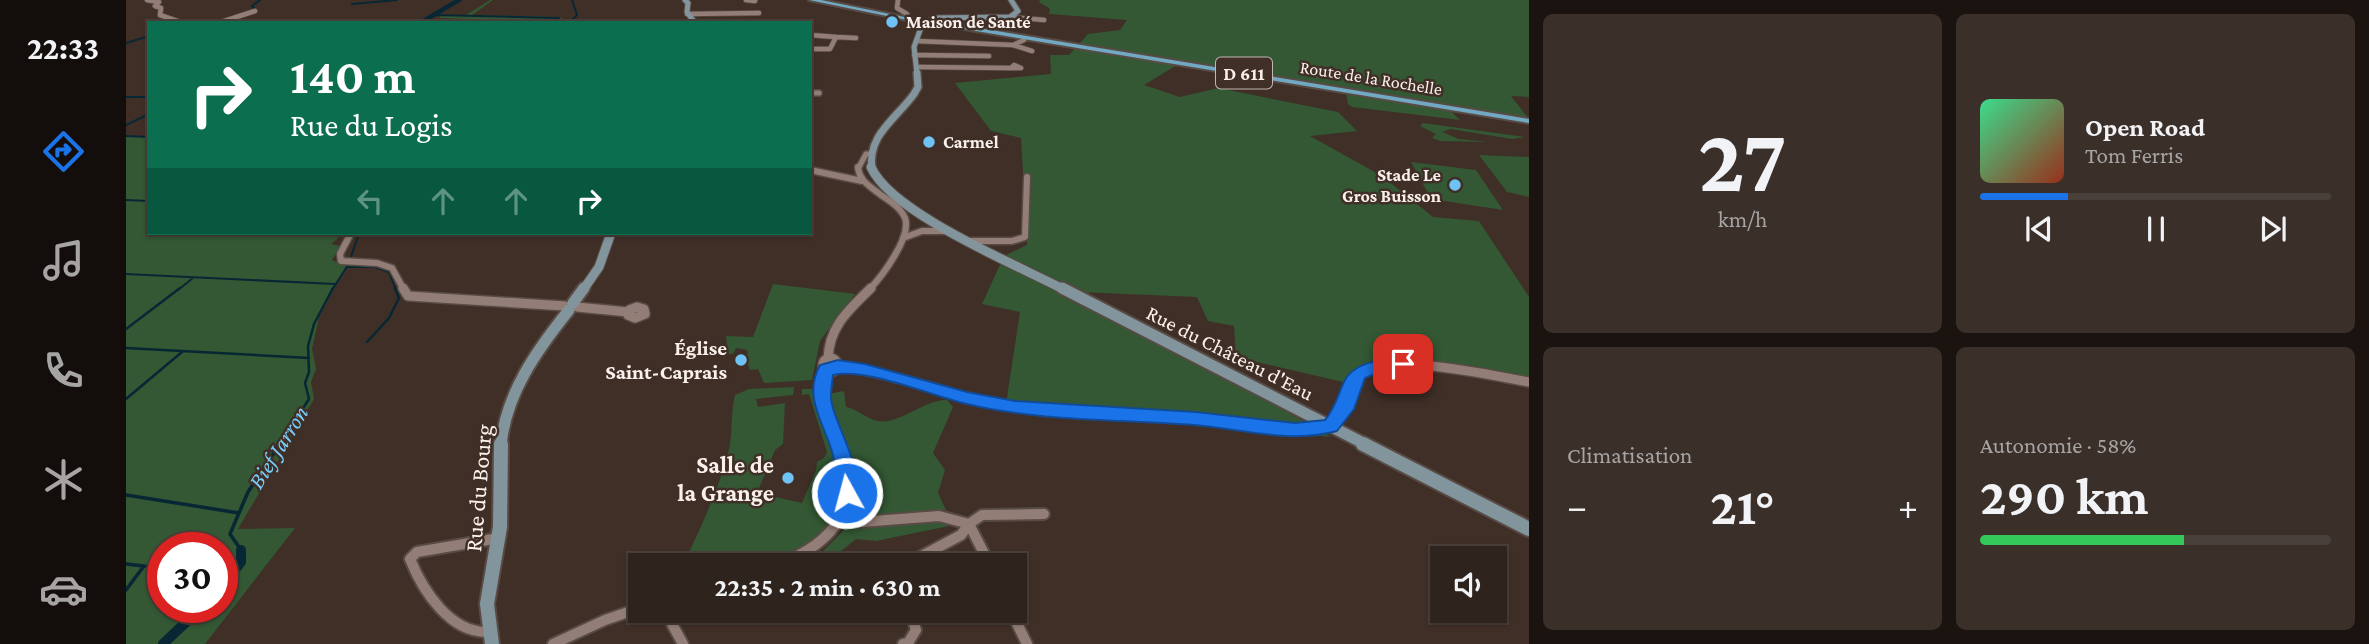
<!DOCTYPE html>
<html lang="fr">
<meta charset="utf-8">
<style>
:root{--surface:#2f231d;--page:#3b2f2a;--text:#f1f3f6;--muted:#a7a4a4;--line:#4a403b;--accent:#1a73e8}
body{margin:0;font-family:"Crimson Pro",serif;background:var(--page);color:var(--text);height:100vh;display:flex;flex-direction:column;font-size:26px;white-space:nowrap}
*{box-sizing:border-box;margin:0}
p{font-size:23px;color:var(--muted)}
.icon{flex:none;width:38px;height:38px;fill:none;stroke:currentColor;stroke-width:2;stroke-linecap:round;stroke-linejoin:round}
.map{position:relative;flex:1;overflow:hidden}
.drawer{display:flex;flex-direction:column;gap:14px;padding:14px;background:#1a1310;width:840px}
.drawer>*{flex:none}
.guide{position:absolute;left:21px;top:21px;width:665px;height:214px;border-radius:0px;box-shadow:0 2px 5px #0004,0 0 0 2px var(--line);background:#0b6e4f;color:#fff;overflow:hidden}
.tools{position:absolute;left:1304px;top:546px;display:grid;gap:14px}
.tools a{display:grid;place-items:center;width:77px;height:77px;border-radius:0px;background:var(--surface);box-shadow:0 2px 5px #0004,0 0 0 2px var(--line);font-size:35px}
.speed{position:absolute;left:21px;top:532px;display:flex;gap:14px;font-size:35px;font-weight:700;text-align:center}
.speed>*{display:grid;place-content:center;width:91px;height:91px;border-radius:50%;background:var(--surface);box-shadow:0 2px 5px #0004,0 0 0 2px var(--line);line-height:1}
.speed .limit{border:10px solid #d22;background:#fff;color:#111}
.pin{position:absolute;display:grid;place-items:center;width:60px;height:60px;color:#fff;margin:-30px;border-radius:14px;box-shadow:0 4px 10px #0006}
.me{position:absolute;width:77px;margin:-38px;rotate:353deg;stroke-linejoin:round;filter:drop-shadow(0 0 5px #0008)}
.turn{display:flex;align-items:center;gap:24px;height:147px;padding:0 28px;font-size:32px}
.turn .icon{width:91px;height:91px;stroke-width:2.5}
.turn b{display:block;font-size:49px;line-height:60px}
.lanes{display:flex;align-items:center;height:66px;padding:0 28px;background:#0003;justify-content:center;gap:35px;direction:ltr}
.lanes .off{opacity:.35}
.big{font-size:52px;font-weight:700;line-height:1.1}
.drawer .card{flex:1;display:flex;flex-direction:column;justify-content:center;gap:10px;min-width:0;padding:0 24px;border-radius:10px;background:var(--page)}
.drawer .dial{align-items:center;gap:0}
.dial b{font-size:91px;line-height:1}
.song{display:flex;align-items:center;gap:21px}
.cover{width:84px;height:84px;border-radius:10px;background:linear-gradient(135deg,hsl(150 70% 55%),hsl(10 70% 35%))}
.played{height:7px;border-radius:4px;background:linear-gradient(90deg,var(--accent) 25%,var(--line) 25%)}
.keys{display:flex;justify-content:space-around;direction:ltr}
.heat{display:flex;justify-content:space-between;align-items:center;font-size:38px;direction:ltr}
.charge{height:10px;border-radius:5px;background:linear-gradient(90deg,#34c759 58%,var(--line) 0)}
.drawer .tiles{flex:1;display:grid;gap:14px;grid-template-columns:repeat(2,1fr)}
.trip{position:absolute;left:502px;top:553px;width:399px;height:70px;border-radius:0px;background:var(--surface);box-shadow:0 2px 5px #0004,0 0 0 2px var(--line);font-weight:700;line-height:70px;text-align:center}
main{display:flex;flex:1;min-height:0}
.menu{display:flex;flex-direction:column;width:126px;justify-content:space-around;align-items:center;background:#130e0c;color:var(--muted)}
.menu .icon{width:49px;height:49px}
.menu .active{color:var(--accent)}
.menu b{font-size:32px;color:var(--text)}
.map>svg:first-child{display:block}
.green{fill:#335833;fill-rule:evenodd}
.lines{fill:none;stroke-linecap:round;stroke-linejoin:round}
.stream-far2{stroke:#082735;stroke-width:2}
.stream-far1{stroke:#082735;stroke-width:2.5}
.stream{stroke:#082735;stroke-width:3.5}
.canal-far1{stroke:#082735;stroke-width:4.5}
.canal{stroke:#082735;stroke-width:10}
.street-far4-casing{stroke:#584b45;stroke-width:6}
.street-far3-casing{stroke:#584b45;stroke-width:8}
.street-far2-casing{stroke:#584b45;stroke-width:9}
.street-far1-casing{stroke:#584b45;stroke-width:12}
.street-casing{stroke:#584b45;stroke-width:14}
.secondary-far4-casing{stroke:#584b45;stroke-width:7}
.secondary-far3-casing{stroke:#584b45;stroke-width:10}
.secondary-far2-casing{stroke:#584b45;stroke-width:11}
.secondary-far1-casing{stroke:#584b45;stroke-width:15}
.secondary-casing{stroke:#584b45;stroke-width:18}
.primary-casing{stroke:#584b45;stroke-width:4}
.street-far4{stroke:#927e76;stroke-width:4.5}
.street-far3{stroke:#927e76;stroke-width:5}
.street-far2{stroke:#927e76;stroke-width:6}
.street-far1{stroke:#927e76;stroke-width:9}
.street{stroke:#927e76;stroke-width:10}
.secondary-far4{stroke:#82949c;stroke-width:5}
.secondary-far3{stroke:#82949c;stroke-width:7}
.secondary-far2{stroke:#82949c;stroke-width:9}
.secondary-far1{stroke:#82949c;stroke-width:11}
.secondary{stroke:#82949c;stroke-width:14}
.primary{fill:#71a9c2;fill-rule:evenodd}
.route{fill:#1a73e8;stroke:#114b97;stroke-width:2}
.poi-dot{fill:#6fc2f4;stroke:#3f2f27;stroke-width:2.5}
.labels{text-anchor:middle;dominant-baseline:central;stroke-width:5;stroke-linejoin:round;paint-order:stroke}
.far-poi-label{font-size:18px;font-weight:bold;fill:#fbf0eb;stroke:#3f2f27;text-anchor:start}
.far-street-label{font-size:18px;fill:#fbf0eb;stroke:#3f2f27}
.shield{fill:#3f2f27;stroke:#c3b6b0;stroke-width:2}
.shield-label{font-size:19px;font-weight:bold;fill:#fbf0eb}
.poi-label{font-size:21px;font-weight:bold;fill:#fbf0eb;stroke:#3f2f27;text-anchor:end}
.street-label{font-size:21px;fill:#fbf0eb;stroke:#3f2f27}
.water-label{font-size:23px;font-style:italic;fill:#78cefa;stroke:#3f2f27}
.near-poi-label{font-size:24px;font-weight:bold;fill:#fbf0eb;stroke:#3f2f27;text-anchor:end}
.near-street-label{font-size:24px;fill:#fbf0eb;stroke:#3f2f27}
</style>
<main>
<nav class="menu">
<b>22:33</b>
<svg class="icon active" aria-label="directions" viewBox="0 0 24 24"><path d="M12 3l9 9-9 9-9-9zM9 14v-3h6M13 9l2 2-2 2"/></svg>
<svg class="icon" aria-label="music" viewBox="0 0 24 24"><path d="M9 18V5l10-2v13"/><circle cx="6" cy="18" r="3"/><circle cx="16" cy="16" r="3"/></svg>
<svg class="icon" aria-label="phone" viewBox="0 0 24 24"><path d="M5 4h4l2 5-3 2q2 4 5 5l2-3 5 2v4C11 20 4 13 5 4z"/></svg>
<svg class="icon" aria-label="climate" viewBox="0 0 24 24"><path d="M12 3v18M4 7l16 10M4 17L20 7"/></svg>
<svg class="icon" aria-label="car" viewBox="0 0 24 24"><path d="M5 17H2v-5l4-1 3-4h7l3 4 3 1v5h-3M9 17h6M6 11h13"/><circle cx="7" cy="17" r="2"/><circle cx="17" cy="17" r="2"/></svg>
</nav>
<div class="map">
<svg width="1403" height="644" viewBox="0 0 1403 644">
<rect width="100%" height="100%" fill="#3f2f27"/>
<path class="green" d="M364 0H367L346 15 432 17 440 20 430 22 313 18 315 15H340Z
M914 0H1403V97L1385 96 1403 119 1056 62 1018 85 1054 97 1092 88 1212 112 1231 131 1184 136 1256 176 1307 217 1353 221 1403 297V378L1310 365 1243 363 1221 383 1110 357 1108 326 1082 321 1071 297 952 292 1205 437 880 404 894 312 856 304 878 256 901 245 895 138 865 131 829 83 925 74 924 55H943L962 34 994 30 1001 20 923 14 924 9 913 2Z
M1220 93 1324 110 1334 120 1226 107 1222 104Z
M1297 123 1399 137 1386 139 1325 129 1316 132 1333 139 1363 142 1314 141 1306 138 1310 134 1294 126Z
M0 136 23 137V233H218L205 244 214 246 206 260 220 266 193 317 186 349 190 369 185 382 188 399 112 529 169 528 79 644H0ZM37 548H96V607H37Z
M1353 155 1403 157V197L1381 192Z
M1285 162 1350 170 1377 210 1305 199Z
M647 284 729 294 694 341 686 380 638 383 632 369 624 370 619 355 622 354 621 350 610 348 607 354H602L600 336 627 337Z
M668 387 667 395 630 399 632 407 659 403 657 444 649 450 631 493 676 503 690 470 691 462 698 458 701 452 683 394 676 395V389H686C697 421 715 457 716 492 718 533 673 558 637 565 612 569 582 565 557 565 574 529 591 493 602 454 607 435 604 415 609 395L623 389Z
M718 391 720 407C731 409 741 419 752 421 773 425 799 399 821 400L827 407 807 453 819 470 812 493 820 510 742 516 727 511 725 464 710 427 702 394Z
M810 521 823 526 750 541 730 539 698 565H676L689 559 722 526 739 528Z"/>
<g class="lines">
<path class="stream-far2" d="M446 0 451 15 446 20
M226 4 271 0
M130 10 126 6 134 0
M307 15 433 18
M56 20 63 23
M0 43 23 36
M0 97H23
M0 125 23 114
M0 136 23 137
M0 200 23 201
M224 260 233 233
M221 267H249L263 272 270 290
M0 274 209 284
M52 290 67 278
M206 290 222 265"/>
<path class="stream-far1" d="M0 329 54 288
M241 342 263 318 273 298 269 288
M0 348 183 358
M0 399 56 352
M153 445 183 399 179 383 183 372 182 346 188 324 207 288"/>
<path class="stream" d="M0 495 113 513
M115 550 104 534 122 492 154 444
M0 564 18 566 0 590
M18 566 37 568"/>
<path class="canal-far1" d="M294 23 333 0"/>
<path class="canal" d="M96 586 115 562V550
M37 644 76 607"/>
<g class="street-far4-casing">
<path id="street-far4" d="M21 0 33 2 29 6 35 8 34 15 57 23
M620 0 629 1
M772 0 771 8 781 14
M561 14 633 13
M884 17 918 20
M92 23 129 11
M684 35 710 37 704 49H684
M710 37 730 38
M790 41 887 45 898 40
M887 45 906 51
M788 55 863 56
M888 65 895 68H885Z
M791 67 885 68"/>
</g>
<g class="street-far3-casing">
<path id="street-far3" d="M684 93H693
M732 169 740 154H744"/>
</g>
<g class="street-far2-casing">
<path id="street-far2" d="M732 167C733 181 745 187 755 195 764 201 775 208 779 218 786 237 756 276 743 290
M684 170 736 181
M225 233 214 254 215 261 251 263 266 268 278 290
M777 238 796 231H824
M844 241H886L899 237 901 177"/>
</g>
<g class="street-far1-casing">
<path id="street-far1" d="M277 288 282 296 439 306
M451 307 502 312
M511 307 518 309 519 314 509 318 502 315 503 310Z
M697 365a7 7 0 1 1 14 0a7 7 0 1 1-14 0Z
M702 359C703 326 723 310 745 288
M712 366C772 373 828 399 888 407 947 416 1008 413 1068 418 1113 422 1160 437 1205 426 1217 412 1220 384 1233 374 1262 351 1367 376 1403 382
M700 369 698 404 713 445"/>
</g>
<g class="street-casing">
<path id="street" d="M718 516 735 522 813 516 843 524 856 515 918 514
M651 565C711 542 735 507 713 444
M779 565 835 535 843 524 864 565
M543 611 546 624 557 644
M885 611 901 644
M362 632C324 633 297 591 284 559L291 552 373 538
M427 644 479 620 514 608
M777 644 782 643 790 630 784 611"/>
</g>
<g class="secondary-far4-casing">
<path id="secondary-far4" d="M559 0 562 3 561 12 569 23
M806 18 884 17 892 11 885 0
M791 74 788 47 797 22"/>
</g>
<g class="secondary-far3-casing">
<path id="secondary-far3" d="M746 169C741 135 770 119 788 94L792 87 791 73"/>
</g>
<g class="secondary-far2-casing">
<path id="secondary-far2" d="M745 167C765 213 891 265 939 290
M457 290 473 267 485 233"/>
</g>
<g class="secondary-far1-casing">
<path id="secondary-far1" d="M936 288 1241 445
M447 303 458 288
M375 445C380 393 411 350 443 310"/>
</g>
<g class="secondary-casing">
<path id="secondary" d="M1237 444 1403 529
M366 644 361 604 374 527 375 444"/>
</g>
<g class="primary-casing">
<path id="primary" d="M683 0H695L798 21 795 23Z
M810 21 1403 119V123L808 24Z"/>
</g>
<use href="#street-far4" class="street-far4"/>
<use href="#street-far3" class="street-far3"/>
<use href="#street-far2" class="street-far2"/>
<use href="#street-far1" class="street-far1"/>
<use href="#street" class="street"/>
<use href="#secondary-far4" class="secondary-far4"/>
<use href="#secondary-far3" class="secondary-far3"/>
<use href="#secondary-far2" class="secondary-far2"/>
<use href="#secondary-far1" class="secondary-far1"/>
<use href="#secondary" class="secondary"/>
<use href="#primary" class="primary"/>
</g>
<path class="route" d="M1277 358 1283 360 1286 364 1283 368 1259 370 1239 378 1228 409 1211 431C1165 444 1115 429 1068 425 993 419 915 422 841 404 806 396 739 367 707 375 706 387 703 397 707 408 713 431 740 476 728 498L721 501 714 498C707 485 710 469 707 455 699 424 676 398 694 365L712 360 739 364 841 392 889 401 1070 412 1169 423 1199 420C1209 408 1211 398 1217 384 1226 362 1255 359 1277 358Z"/>
<g class="poi-dot">
<circle cx="766" cy="22" r="7"/>
<circle cx="803" cy="142" r="7"/>
<circle cx="1329" cy="185" r="7"/>
<circle cx="615" cy="360" r="7"/>
<circle cx="662" cy="478" r="7"/>
</g>
<g class="labels">
<g class="far-poi-label">
<text x="780" y="22">Maison de Santé</text>
<text x="817" y="142">Carmel</text>
<text x="1315" y="175" text-anchor="end">Stade Le<tspan x="1315" dy="21">Gros Buisson</tspan></text>
</g>
<g class="far-street-label">
<text transform="translate(1245 78) rotate(9)">Route de la Rochelle</text>
</g>
<rect class="shield" x="1090" y="57.5" width="56" height="31" rx="5"/>
<g class="shield-label">
<text x="1118" y="73">D 611</text>
</g>
<g class="poi-label">
<text x="601" y="348">Église<tspan x="601" dy="24">Saint-Caprais</tspan></text>
</g>
<g class="street-label">
<text transform="translate(1104 353) rotate(27)">Rue du Château d'Eau</text>
</g>
<g class="water-label">
<text transform="translate(152 447) rotate(-58)">Bief Jarron</text>
</g>
<g class="near-poi-label">
<text x="648" y="464">Salle de<tspan x="648" dy="28">la Grange</tspan></text>
</g>
<g class="near-street-label">
<text transform="translate(352 488) rotate(-85)">Rue du Bourg</text>
</g>
</g>
</svg>
<div class="tools">
<a><svg class="icon" aria-label="sound" viewBox="0 0 24 24"><path d="M4 9h4l5-4v14l-5-4H4zM17 9q2 3 0 6"/></svg></a>
</div>
<div class="speed"><div class="limit">30</div></div>
<div class="pin" style="left:1277px;top:364px;background:#d93025"><svg class="icon" aria-label="arrive" viewBox="0 0 24 24"><path d="M6 21V4h12l-3 4 3 4H6"/></svg></div>
<svg class="me" style="left:721px;top:493px" viewBox="-20 -20 40 40"><circle r="17" fill="#1a73e8" stroke="#fff" stroke-width="3"/><path d="M0-11L8 9 0 5-8 9z" fill="#fff"/></svg>
<div class="trip">22:35 · 2 min · 630 m</div>
<div class="guide">
<div class="turn"><svg class="icon" aria-label="right" viewBox="0 0 24 24"><path d="M7 20v-9h11M14 6l5 5-5 5"/></svg><div><b>140 m</b>Rue du Logis</div></div>
<div class="lanes"><svg class="icon off" aria-label="left" viewBox="0 0 24 24"><path d="M17 20v-9H6M10 6l-5 5 5 5"/></svg><svg class="icon off" aria-label="ahead" viewBox="0 0 24 24"><path d="M12 20V5M6 11l6-6 6 6"/></svg><svg class="icon off" aria-label="ahead" viewBox="0 0 24 24"><path d="M12 20V5M6 11l6-6 6 6"/></svg><svg class="icon" aria-label="right" viewBox="0 0 24 24"><path d="M7 20v-9h11M14 6l5 5-5 5"/></svg></div>
</div>
</div>
<section class="drawer">
<div class="tiles">
<div class="card dial"><b>27</b><p>km/h</p></div>
<div class="card">
<div class="song"><i class="cover"></i><div><b>Open Road</b><p>Tom Ferris</p></div></div>
<div class="played"></div>
<div class="keys"><svg class="icon" aria-label="previous" viewBox="0 0 24 24"><path d="M18 5L8 12l10 7zM5 5v14"/></svg><svg class="icon" aria-label="pause" viewBox="0 0 24 24"><path d="M8 5v14M16 5v14"/></svg><svg class="icon" aria-label="next" viewBox="0 0 24 24"><path d="M6 5l10 7-10 7zM19 5v14"/></svg></div>
</div>
<div class="card"><p>Climatisation</p>
<div class="heat"><a>−</a><b class="big">21°</b><a>+</a></div>
</div>
<div class="card"><p>Autonomie · 58%</p><b class="big">290 km</b><div class="charge"></div></div>
</div>
</section>
</main>
